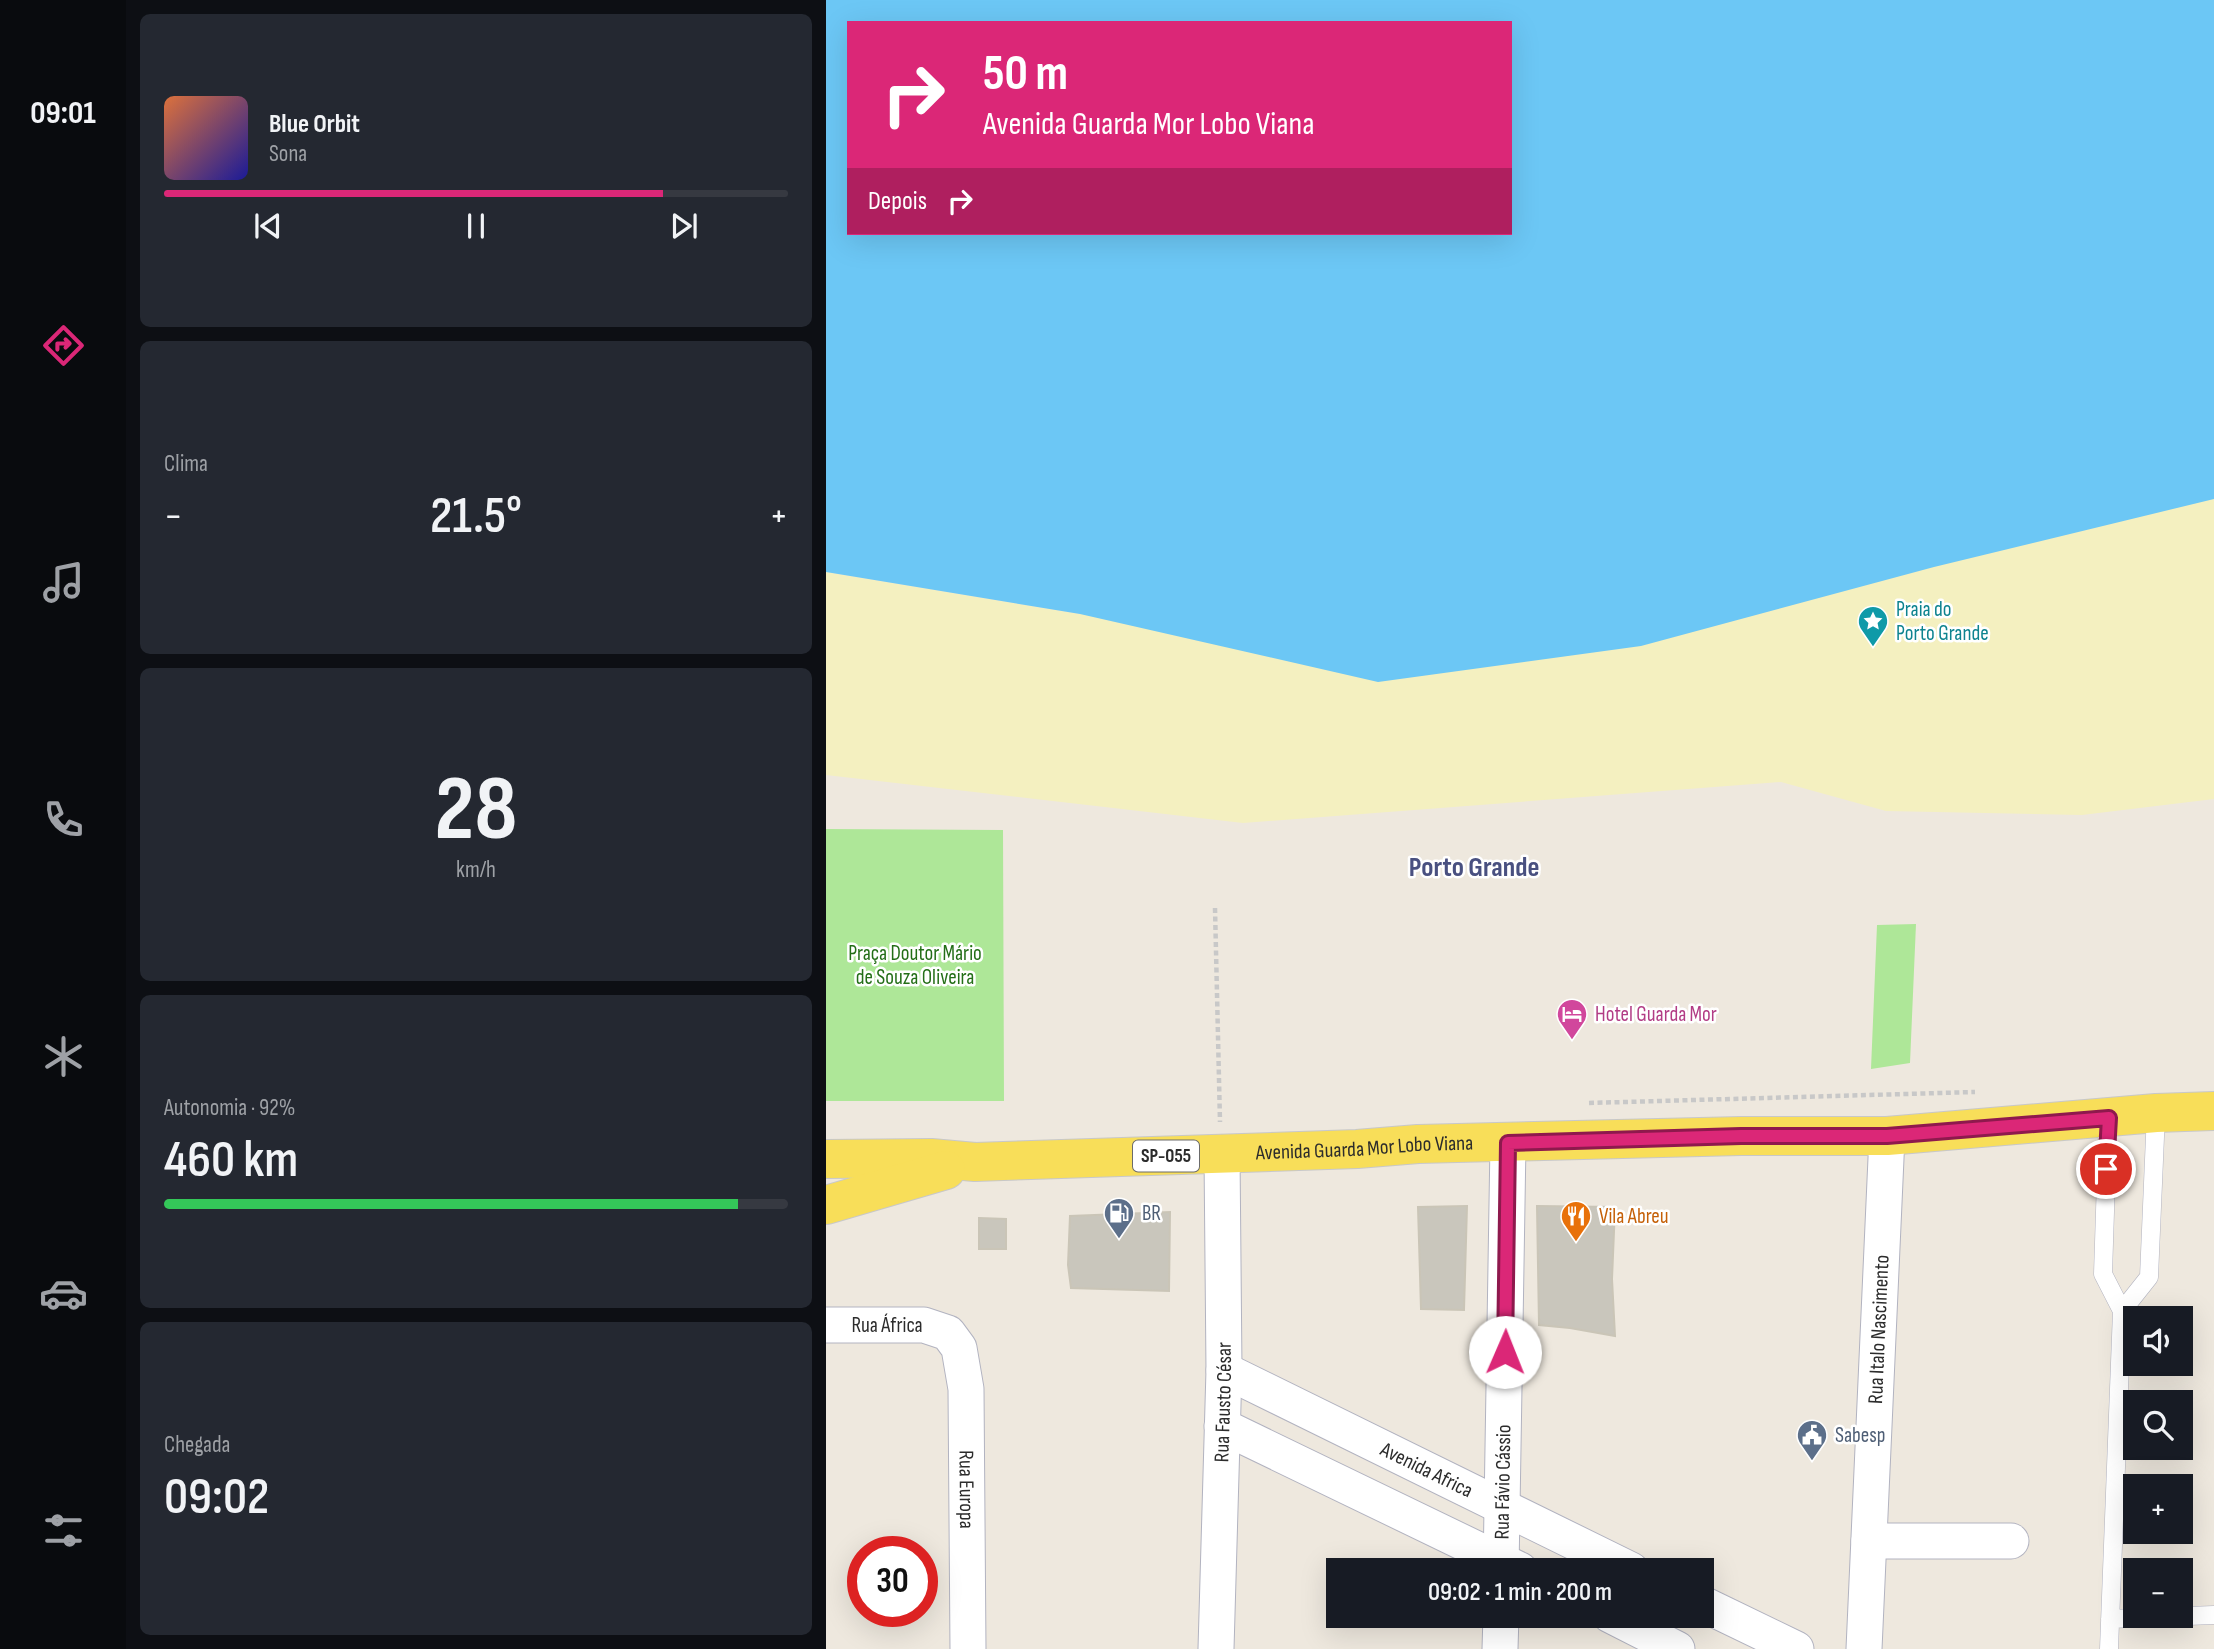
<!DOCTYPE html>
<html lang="pt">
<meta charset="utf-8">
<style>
:root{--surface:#171b24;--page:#242831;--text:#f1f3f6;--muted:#9ea1a6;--line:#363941;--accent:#db2777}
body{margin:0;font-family:"Sofia Sans Condensed",sans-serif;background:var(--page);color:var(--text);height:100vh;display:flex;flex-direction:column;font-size:26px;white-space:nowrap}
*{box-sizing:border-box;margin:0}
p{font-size:23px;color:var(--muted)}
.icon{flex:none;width:38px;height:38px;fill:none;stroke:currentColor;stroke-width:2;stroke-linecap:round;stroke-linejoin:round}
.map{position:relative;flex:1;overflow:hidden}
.side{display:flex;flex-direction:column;gap:14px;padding:14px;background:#0d0f14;width:700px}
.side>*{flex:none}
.top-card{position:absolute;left:21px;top:21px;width:665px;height:214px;border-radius:0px;box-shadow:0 7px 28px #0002;background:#db2777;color:#fff;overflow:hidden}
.fabs{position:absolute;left:1297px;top:1306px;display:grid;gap:14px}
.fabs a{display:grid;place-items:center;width:70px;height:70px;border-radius:0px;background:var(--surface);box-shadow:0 7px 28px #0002;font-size:35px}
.speed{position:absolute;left:21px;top:1536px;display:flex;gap:14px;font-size:35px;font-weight:700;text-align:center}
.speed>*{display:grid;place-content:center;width:91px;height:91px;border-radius:50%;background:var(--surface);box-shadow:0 7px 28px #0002;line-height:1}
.speed .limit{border:10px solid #d22;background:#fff;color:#111}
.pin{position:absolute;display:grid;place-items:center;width:60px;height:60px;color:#fff;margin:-30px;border:4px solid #fff;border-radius:50%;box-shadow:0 2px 7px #0007}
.me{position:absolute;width:77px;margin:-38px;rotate:1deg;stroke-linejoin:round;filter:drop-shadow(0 0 5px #0008)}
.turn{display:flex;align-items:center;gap:24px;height:147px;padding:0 21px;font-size:32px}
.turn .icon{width:91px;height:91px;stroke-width:2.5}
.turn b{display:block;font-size:49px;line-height:60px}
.then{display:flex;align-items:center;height:66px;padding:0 21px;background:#0003;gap:14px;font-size:26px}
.big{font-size:52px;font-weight:600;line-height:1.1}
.side .tile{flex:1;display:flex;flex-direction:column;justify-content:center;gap:10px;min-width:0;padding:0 24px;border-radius:10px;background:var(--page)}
.side .dial{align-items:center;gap:0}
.dial b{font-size:91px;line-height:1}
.song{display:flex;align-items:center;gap:21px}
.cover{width:84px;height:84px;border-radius:10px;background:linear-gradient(135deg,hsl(20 70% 55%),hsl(240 70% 35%))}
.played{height:7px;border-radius:4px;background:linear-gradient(90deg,var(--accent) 80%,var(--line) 80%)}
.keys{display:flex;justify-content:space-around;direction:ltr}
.heat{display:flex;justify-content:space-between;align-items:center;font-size:38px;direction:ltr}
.charge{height:10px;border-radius:5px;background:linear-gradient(90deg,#34c759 92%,var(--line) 0)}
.trip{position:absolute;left:500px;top:1558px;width:388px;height:70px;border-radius:0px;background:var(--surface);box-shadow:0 7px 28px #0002;font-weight:600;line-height:70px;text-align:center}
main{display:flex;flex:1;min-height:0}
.tabs{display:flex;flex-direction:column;width:126px;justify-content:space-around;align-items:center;background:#090b0e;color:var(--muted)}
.tabs .icon{width:49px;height:49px}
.tabs .current{color:var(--accent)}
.tabs b{font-size:32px;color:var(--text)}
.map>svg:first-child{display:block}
.green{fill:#aee798}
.sand{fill:#f4f0c0}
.water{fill:#6cc7f5;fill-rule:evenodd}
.building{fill:#c9c6bc;stroke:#cac5b7;stroke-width:2}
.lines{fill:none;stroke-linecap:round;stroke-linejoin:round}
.service-casing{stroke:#b2b3c0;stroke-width:19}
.minor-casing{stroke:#b2b3c0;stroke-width:37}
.primary-casing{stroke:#c8c8c8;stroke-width:40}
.path{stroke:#c8c8c8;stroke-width:4.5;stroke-dasharray:5 3.5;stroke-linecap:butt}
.service{stroke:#fff;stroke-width:18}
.minor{stroke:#fff;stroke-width:35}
.primary{stroke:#f8de59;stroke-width:38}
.route-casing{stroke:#8e194d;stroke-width:18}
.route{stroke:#db2777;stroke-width:12}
.labels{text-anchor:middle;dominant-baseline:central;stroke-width:5;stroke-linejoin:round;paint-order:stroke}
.shield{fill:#fff;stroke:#6b6b6b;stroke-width:2}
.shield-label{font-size:19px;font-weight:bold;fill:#2c2c2c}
.culture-label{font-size:21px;fill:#0d838f;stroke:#fff;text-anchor:start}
.park-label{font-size:21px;fill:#236e17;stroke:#fff}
.hotel-label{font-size:21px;fill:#b23c85;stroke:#fff;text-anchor:start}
.street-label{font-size:21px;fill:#2c2c2c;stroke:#fff}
.service-label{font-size:21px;fill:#4e5e75;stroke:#fff;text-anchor:start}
.food-label{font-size:21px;fill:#c56008;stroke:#fff;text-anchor:start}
.district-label{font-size:28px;font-weight:bold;fill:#495080;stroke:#fff}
</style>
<main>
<nav class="tabs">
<b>09:01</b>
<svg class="icon current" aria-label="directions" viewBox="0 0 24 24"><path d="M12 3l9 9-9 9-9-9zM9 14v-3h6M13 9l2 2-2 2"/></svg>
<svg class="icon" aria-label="music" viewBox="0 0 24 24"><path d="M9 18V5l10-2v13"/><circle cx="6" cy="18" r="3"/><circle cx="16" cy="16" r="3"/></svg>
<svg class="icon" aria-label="phone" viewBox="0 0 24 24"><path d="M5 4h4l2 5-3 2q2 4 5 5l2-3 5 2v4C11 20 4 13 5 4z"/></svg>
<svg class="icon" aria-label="climate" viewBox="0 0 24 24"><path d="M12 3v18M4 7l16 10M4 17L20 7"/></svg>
<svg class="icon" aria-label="car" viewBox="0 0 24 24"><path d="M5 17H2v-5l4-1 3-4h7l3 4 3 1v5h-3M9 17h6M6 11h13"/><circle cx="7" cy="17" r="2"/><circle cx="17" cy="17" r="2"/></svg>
<svg class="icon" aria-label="filters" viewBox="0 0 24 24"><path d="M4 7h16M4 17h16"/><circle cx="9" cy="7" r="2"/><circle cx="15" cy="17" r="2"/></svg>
</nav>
<section class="side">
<div class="tile">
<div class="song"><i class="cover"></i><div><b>Blue Orbit</b><p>Sona</p></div></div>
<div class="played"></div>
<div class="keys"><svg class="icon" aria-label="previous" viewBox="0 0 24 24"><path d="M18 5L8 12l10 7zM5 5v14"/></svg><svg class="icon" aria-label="pause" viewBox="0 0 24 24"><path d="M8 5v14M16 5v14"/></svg><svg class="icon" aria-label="next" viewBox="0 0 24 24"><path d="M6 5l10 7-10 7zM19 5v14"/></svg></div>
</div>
<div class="tile"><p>Clima</p>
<div class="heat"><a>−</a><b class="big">21.5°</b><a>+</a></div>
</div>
<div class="tile dial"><b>28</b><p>km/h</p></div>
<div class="tile"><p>Autonomia · 92%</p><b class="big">460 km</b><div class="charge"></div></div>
<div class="tile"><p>Chegada</p><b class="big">09:02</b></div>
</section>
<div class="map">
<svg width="1388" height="1649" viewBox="0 0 1388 1649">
<rect width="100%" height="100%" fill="#eee8de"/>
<path class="green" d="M0 829 177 830 178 1101H0Z
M1090 924 1084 1063 1045 1069 1051 925Z"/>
<path class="sand" d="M1388 496V799L1256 815 1060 811 955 782 417 823 0 775V572L254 614Z"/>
<path class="water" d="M0 0H1388V499L1108 567 815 646 552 682 254 614 0 572ZM23 23H684V233H23Z"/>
<path class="building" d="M641 1206 638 1310 595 1309 592 1207Z
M711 1206 789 1207 786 1279 789 1336 744 1328 713 1325Z
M344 1212 343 1291 245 1288 242 1265 244 1216Z
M153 1218 180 1219V1249H153Z"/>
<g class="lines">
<g class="service-casing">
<path id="service" d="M1282 1118 1277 1274 1296 1311 1323 1277 1330 1113
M1284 1619 1388 1615
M1283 1649 1296 1311"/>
</g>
<g class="minor-casing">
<g id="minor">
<path id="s1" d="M0 1325H98L122 1333 133 1348 140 1389 142 1649"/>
<path id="s2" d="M398 1370 805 1570"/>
<path d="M396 1426 694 1570"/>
<path d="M1043 1541H1185"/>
<path id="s3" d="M675 1570 682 1143"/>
<path d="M877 1604 970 1649"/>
<path d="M784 1615 851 1649"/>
<path id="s4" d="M390 1649 398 1370 396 1154"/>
<path d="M674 1649 675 1615"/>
<path id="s5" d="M1038 1649 1061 1136"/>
</g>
</g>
<g class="primary-casing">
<g id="primary">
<path id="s6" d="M0 1159 105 1158 149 1162 531 1149 592 1144 915 1136H1061L1330 1113 1388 1111"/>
<path d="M0 1205 120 1170"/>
</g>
</g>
<path class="path" d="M389 908 394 1122
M763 1103 1149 1092"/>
<use href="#service" class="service"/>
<use href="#minor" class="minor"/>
<use href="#primary" class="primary"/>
</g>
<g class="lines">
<g class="route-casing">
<path id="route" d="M679 1352 682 1143 915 1136H1061L1283 1118 1280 1169"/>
</g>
<use href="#route" class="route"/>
</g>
<defs>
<g id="sight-pin" transform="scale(1.575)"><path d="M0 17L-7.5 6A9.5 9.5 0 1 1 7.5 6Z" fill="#0f9aa8" stroke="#fff"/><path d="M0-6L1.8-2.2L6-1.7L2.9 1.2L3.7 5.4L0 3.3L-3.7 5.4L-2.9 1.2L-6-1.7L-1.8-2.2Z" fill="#fff"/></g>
<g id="hotel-pin" transform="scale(1.575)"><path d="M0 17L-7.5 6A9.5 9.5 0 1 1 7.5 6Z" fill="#d1479c" stroke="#fff"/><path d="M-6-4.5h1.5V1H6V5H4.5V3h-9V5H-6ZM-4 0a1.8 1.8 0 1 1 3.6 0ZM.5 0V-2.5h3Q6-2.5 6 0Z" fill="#fff"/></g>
<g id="fuel-pin" transform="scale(1.575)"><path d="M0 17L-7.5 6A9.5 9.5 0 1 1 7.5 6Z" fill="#5c6f8a" stroke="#fff"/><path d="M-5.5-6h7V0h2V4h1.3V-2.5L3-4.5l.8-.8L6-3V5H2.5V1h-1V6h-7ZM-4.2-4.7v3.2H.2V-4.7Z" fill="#fff"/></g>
<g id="restaurant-pin" transform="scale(1.575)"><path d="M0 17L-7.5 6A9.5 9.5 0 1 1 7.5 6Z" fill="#e8710a" stroke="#fff"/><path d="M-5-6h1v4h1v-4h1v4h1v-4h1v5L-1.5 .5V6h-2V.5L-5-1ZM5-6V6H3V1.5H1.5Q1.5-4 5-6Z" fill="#fff"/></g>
<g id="civic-pin" transform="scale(1.575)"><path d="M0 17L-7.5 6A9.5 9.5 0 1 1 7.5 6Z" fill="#5c6f8a" stroke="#fff"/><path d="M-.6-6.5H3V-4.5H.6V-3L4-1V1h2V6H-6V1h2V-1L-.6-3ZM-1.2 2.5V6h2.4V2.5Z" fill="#fff"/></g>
</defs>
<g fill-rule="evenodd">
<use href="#sight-pin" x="1047" y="621"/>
<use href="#hotel-pin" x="746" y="1014"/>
<use href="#fuel-pin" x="293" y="1213"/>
<use href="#restaurant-pin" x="750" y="1216"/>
<use href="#civic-pin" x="986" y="1435"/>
</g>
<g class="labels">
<rect class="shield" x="307" y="1140.5" width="66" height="31" rx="5"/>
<g class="shield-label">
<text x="340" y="1156">SP-055</text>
</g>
<g class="culture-label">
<text x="1070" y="609">Praia do<tspan x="1070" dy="24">Porto Grande</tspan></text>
</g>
<g class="park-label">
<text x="89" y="953">Praça Doutor Mário<tspan x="89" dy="24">de Souza Oliveira</tspan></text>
</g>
<g class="hotel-label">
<text x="769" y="1014">Hotel Guarda Mor</text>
</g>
<g class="street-label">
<text stroke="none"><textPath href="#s6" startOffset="539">Avenida Guarda Mor Lobo Viana</textPath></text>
<text stroke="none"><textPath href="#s1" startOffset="61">Rua África</textPath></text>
<text stroke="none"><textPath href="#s5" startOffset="320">Rua Italo Nascimento</textPath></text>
<text stroke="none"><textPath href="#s4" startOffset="247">Rua Fausto César</textPath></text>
<text stroke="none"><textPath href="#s2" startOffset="226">Avenida Africa</textPath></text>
<text stroke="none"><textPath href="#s3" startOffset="88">Rua Fávio Cássio</textPath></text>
<text stroke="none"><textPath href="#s1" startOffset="284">Rua Europa</textPath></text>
</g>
<g class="service-label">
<text x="316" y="1213">BR</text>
<text x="1009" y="1435">Sabesp</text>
</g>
<g class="food-label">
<text x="773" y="1216">Vila Abreu</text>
</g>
<g class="district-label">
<text x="648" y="867">Porto Grande</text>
</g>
</g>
</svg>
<div class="fabs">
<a><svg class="icon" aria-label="sound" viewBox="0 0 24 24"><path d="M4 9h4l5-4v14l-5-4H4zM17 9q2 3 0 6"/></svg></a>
<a><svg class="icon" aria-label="search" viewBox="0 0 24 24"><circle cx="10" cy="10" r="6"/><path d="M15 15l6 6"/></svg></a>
<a>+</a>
<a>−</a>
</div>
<div class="speed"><div class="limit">30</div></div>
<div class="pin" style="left:1280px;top:1169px;background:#d93025"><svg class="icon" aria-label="arrive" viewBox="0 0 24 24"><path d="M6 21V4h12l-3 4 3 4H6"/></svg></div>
<svg class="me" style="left:679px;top:1352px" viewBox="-20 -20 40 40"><circle r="19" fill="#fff"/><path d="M0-13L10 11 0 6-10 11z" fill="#db2777"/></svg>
<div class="trip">09:02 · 1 min · 200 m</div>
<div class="top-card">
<div class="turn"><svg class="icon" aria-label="right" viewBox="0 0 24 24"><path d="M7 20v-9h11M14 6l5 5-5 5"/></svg><div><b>50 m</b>Avenida Guarda Mor Lobo Viana</div></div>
<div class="then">Depois<svg class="icon" aria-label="right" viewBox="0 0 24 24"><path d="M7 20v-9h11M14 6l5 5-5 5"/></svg></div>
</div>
</div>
</main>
